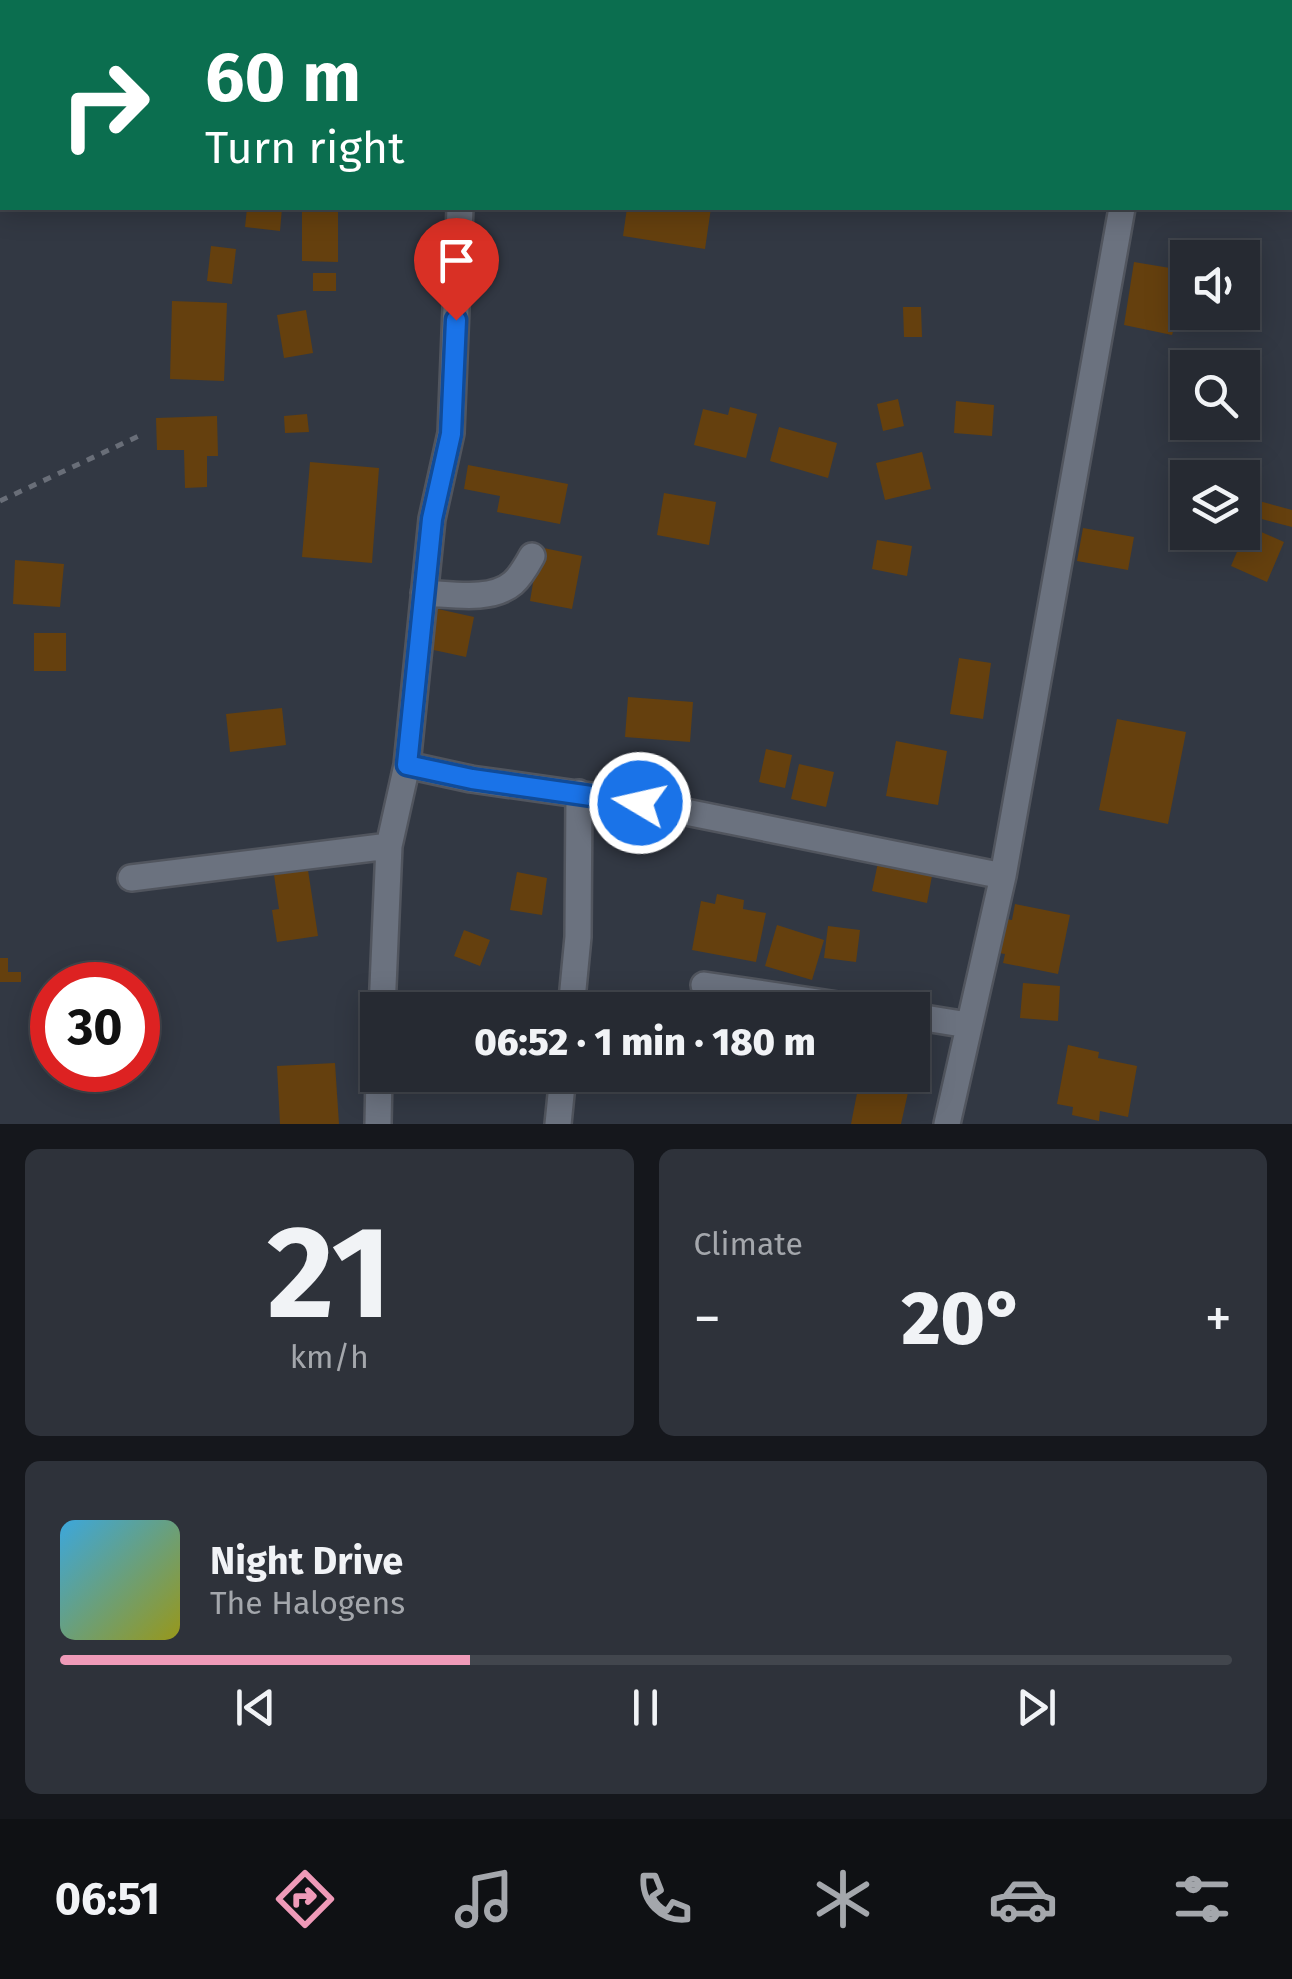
<!DOCTYPE html>
<meta charset="utf-8">
<style>
:root{--surface:#262a32;--page:#2e323a;--text:#f1f3f6;--muted:#a4a7ac;--line:#42464d;--accent:#ef9ab8}
body{margin:0;font-family:"Fira Sans",sans-serif;background:var(--page);color:var(--text);height:100vh;display:flex;flex-direction:column;font-size:38px;white-space:nowrap}
*{box-sizing:border-box;margin:0}
p{font-size:32px;color:var(--muted)}
.icon{flex:none;width:55px;height:55px;fill:none;stroke:currentColor;stroke-width:2;stroke-linecap:round;stroke-linejoin:round}
.map{position:relative;height:1124px;overflow:hidden}
.sheet{display:flex;flex-direction:column;gap:25px;padding:25px;background:#15171c;flex:1}
.sheet>*{flex:none}
.top-card{position:absolute;left:0px;top:0px;width:1292px;height:210px;box-shadow:0 5px 25px #0003,0 0 0 2px var(--line);background:#0b6e4f;color:#fff;overflow:hidden}
.buttons{position:absolute;left:1170px;top:240px;display:grid;gap:20px}
.buttons a{display:grid;place-items:center;width:90px;height:90px;border-radius:0px;background:var(--surface);box-shadow:0 5px 25px #0003,0 0 0 2px var(--line);font-size:50px}
.speed{position:absolute;left:30px;top:962px;display:flex;gap:20px;font-size:50px;font-weight:700;text-align:center}
.speed>*{display:grid;place-content:center;width:130px;height:130px;border-radius:50%;background:var(--surface);box-shadow:0 5px 25px #0003,0 0 0 2px var(--line);line-height:1}
.speed .limit{border:15px solid #d22;background:#fff;color:#111}
.pin{position:absolute;display:grid;place-items:center;width:85px;height:85px;color:#fff;margin:-102px -42px;border-radius:50% 50% 50% 0;rotate:-45deg;box-shadow:0 0 10px #0007}
.pin .icon{rotate:45deg}
.me{position:absolute;width:110px;margin:-55px;rotate:279deg;stroke-linejoin:round;filter:drop-shadow(0 0 8px #0008)}
.turn{display:flex;align-items:center;gap:35px;height:210px;padding:0 40px;font-size:45px}
.turn .icon{width:130px;height:130px;stroke-width:2.5}
.turn b{display:block;font-size:70px;line-height:85px}
.big{font-size:75px;font-weight:800;line-height:1.1}
.sheet .tile{flex:1;display:flex;flex-direction:column;justify-content:center;gap:15px;min-width:0;padding:0 35px;border-radius:15px;background:var(--page)}
.sheet .dial{align-items:center;gap:0}
.dial b{font-size:130px;line-height:1}
.song{display:flex;align-items:center;gap:30px}
.cover{width:120px;height:120px;border-radius:15px;background:linear-gradient(135deg,hsl(200 70% 55%),hsl(60 70% 35%))}
.played{height:10px;border-radius:5px;background:linear-gradient(90deg,var(--accent) 35%,var(--line) 35%)}
.keys{display:flex;justify-content:space-around;direction:ltr}
.heat{display:flex;justify-content:space-between;align-items:center;font-size:55px;direction:ltr}
.sheet .tiles{flex:1;display:grid;gap:25px;grid-template-columns:1fr 1fr}
.tile:last-child{grid-column:span 2}
.trip{position:absolute;left:360px;top:992px;width:570px;height:100px;border-radius:0px;background:var(--surface);box-shadow:0 5px 25px #0003,0 0 0 2px var(--line);font-weight:800;line-height:100px;text-align:center}
.menu{display:flex;height:160px;justify-content:space-around;align-items:center;background:#0f1114;color:var(--muted)}
.menu .icon{width:70px;height:70px}
.menu .on{color:var(--accent)}
.menu b{font-size:45px;color:var(--text)}
.map>svg:first-child{display:block}
.building{fill:#65400e}
.lines{fill:none;stroke-linecap:round;stroke-linejoin:round}
.minor-casing{stroke:#51555e;stroke-width:30}
.path{stroke:#696e78;stroke-width:5;stroke-dasharray:8 8;stroke-linecap:butt}
.minor{stroke:#6b727f;stroke-width:25}
.route-casing{stroke:#114b97;stroke-width:25}
.route{stroke:#1a73e8;stroke-width:18}
</style>
<div class="map">
<svg width="1292" height="1124" viewBox="0 0 1292 1124">
<rect width="100%" height="100%" fill="#323843"/>
<path class="building" d="M247 208H282L280 231 245 227Z
M627 208H711L705 249 623 236Z
M302 210 338 211V262L302 261Z
M211 246 236 249 232 284 207 281Z
M1134 262 1188 271V284L1172 335 1124 325Z
M313 273H336V291H313Z
M172 301 227 303 224 381 170 379Z
M903 307H921L922 337H904Z
M306 310 313 353 284 358 277 315Z
M898 399 904 426 883 431 877 404Z
M956 401 994 405 992 436 954 433Z
M730 407 757 414 746 458 694 445 703 409 728 415Z
M307 414 309 432 285 433 284 416Z
M217 416 218 456H207V487L185 488 184 450H157L156 418Z
M779 427 837 443 828 478 770 461Z
M922 452 931 489 885 500 876 463Z
M310 462 379 468 372 563 302 557Z
M468 465 568 484 560 524 497 512 500 496 464 489Z
M664 493 716 502 709 545 657 535Z
M1259 501 1292 510V527L1254 517Z
M1248 526 1284 542 1267 582 1231 566Z
M1083 528 1134 537 1128 570 1077 561Z
M877 540 912 546 907 576 872 569Z
M539 547 582 556 572 609 530 601Z
M15 560 64 564 60 607 13 604Z
M438 609 474 617 466 657 429 649Z
M34 633H66V671H34Z
M959 658 991 663 983 719 950 714Z
M628 697 693 702 690 742 625 737Z
M282 708 286 745 230 752 226 714Z
M1117 719 1186 732 1168 824 1099 810Z
M896 741 947 751 938 805 886 796Z
M766 749 792 755 785 788 759 782Z
M799 764 834 772 826 807 791 799Z
M675 812 680 830 644 838 639 820Z
M880 853 934 865 927 903 872 891Z
M308 870 318 936 277 942 272 910 279 909 274 875Z
M517 872 547 878 542 915 510 910Z
M717 894 744 900 743 909 766 913 756 962 692 950 701 901 715 904Z
M1015 904 1070 915 1058 974 1003 963 1005 954 999 953 1005 919 1012 920Z
M777 925 824 940 812 980 765 966Z
M828 926 860 930 856 962 824 958Z
M464 930 490 940 480 966 454 956Z
M0 958H8V972H21V982H0Z
M1023 983 1060 986 1058 1021 1020 1018Z
M1068 1045 1099 1052 1098 1058 1137 1066 1128 1117 1100 1111 1099 1121 1072 1115 1073 1107 1057 1104Z
M335 1063 339 1124H280L277 1066Z
M860 1078 909 1088 901 1124H851Z"/>
<g class="lines">
<g class="minor-casing">
<path id="minor" d="M146 2 148 0
M474 2V0
M0 88 2 86
M0 112H2
M424 593C451 594 491 602 513 583 521 576 527 565 532 556
M407 765 471 779 641 803 1003 876
M131 878 389 846
M704 985 871 1010
M382 1010 389 846 407 765 432 519 451 433 460 208
M571 1010 578 937 579 793
M912 1016 968 1025
M378 1124 379 1075
M558 1124 563 1075
M947 1124 1003 876 1122 208"/>
</g>
<path class="path" d="M1290 173 1292 175
M0 501 143 434"/>
<use href="#minor" class="minor"/>
</g>
<g class="lines">
<g class="route-casing">
<path id="route" d="M456 320 451 434 432 519 407 765 472 779 640 803"/>
</g>
<use href="#route" class="route"/>
</g>
</svg>
<div class="buttons">
<a><svg class="icon" aria-label="sound" viewBox="0 0 24 24"><path d="M4 9h4l5-4v14l-5-4H4zM17 9q2 3 0 6"/></svg></a>
<a><svg class="icon" aria-label="search" viewBox="0 0 24 24"><circle cx="10" cy="10" r="6"/><path d="M15 15l6 6"/></svg></a>
<a><svg class="icon" aria-label="layers" viewBox="0 0 24 24"><path d="M12 4l9 5-9 5-9-5zM3 14l9 5 9-5"/></svg></a>
</div>
<div class="speed"><div class="limit">30</div></div>
<div class="pin" style="left:456px;top:320px;background:#d93025"><svg class="icon" aria-label="arrive" viewBox="0 0 24 24"><path d="M6 21V4h12l-3 4 3 4H6"/></svg></div>
<svg class="me" style="left:640px;top:803px" viewBox="-20 -20 40 40"><circle r="17" fill="#1a73e8" stroke="#fff" stroke-width="3"/><path d="M0-11L8 9 0 5-8 9z" fill="#fff"/></svg>
<div class="trip">06:52 · 1 min · 180 m</div>
<div class="top-card">
<div class="turn"><svg class="icon" aria-label="right" viewBox="0 0 24 24"><path d="M7 20v-9h11M14 6l5 5-5 5"/></svg><div><b>60 m</b>Turn right</div></div>
</div>
</div>
<section class="sheet">
<div class="tiles">
<div class="tile dial"><b>21</b><p>km/h</p></div>
<div class="tile"><p>Climate</p>
<div class="heat"><a>−</a><b class="big">20°</b><a>+</a></div>
</div>
<div class="tile">
<div class="song"><i class="cover"></i><div><b>Night Drive</b><p>The Halogens</p></div></div>
<div class="played"></div>
<div class="keys"><svg class="icon" aria-label="previous" viewBox="0 0 24 24"><path d="M18 5L8 12l10 7zM5 5v14"/></svg><svg class="icon" aria-label="pause" viewBox="0 0 24 24"><path d="M8 5v14M16 5v14"/></svg><svg class="icon" aria-label="next" viewBox="0 0 24 24"><path d="M6 5l10 7-10 7zM19 5v14"/></svg></div>
</div>
</div>
</section>
<nav class="menu">
<b>06:51</b>
<svg class="icon on" aria-label="directions" viewBox="0 0 24 24"><path d="M12 3l9 9-9 9-9-9zM9 14v-3h6M13 9l2 2-2 2"/></svg>
<svg class="icon" aria-label="music" viewBox="0 0 24 24"><path d="M9 18V5l10-2v13"/><circle cx="6" cy="18" r="3"/><circle cx="16" cy="16" r="3"/></svg>
<svg class="icon" aria-label="phone" viewBox="0 0 24 24"><path d="M5 4h4l2 5-3 2q2 4 5 5l2-3 5 2v4C11 20 4 13 5 4z"/></svg>
<svg class="icon" aria-label="climate" viewBox="0 0 24 24"><path d="M12 3v18M4 7l16 10M4 17L20 7"/></svg>
<svg class="icon" aria-label="car" viewBox="0 0 24 24"><path d="M5 17H2v-5l4-1 3-4h7l3 4 3 1v5h-3M9 17h6M6 11h13"/><circle cx="7" cy="17" r="2"/><circle cx="17" cy="17" r="2"/></svg>
<svg class="icon" aria-label="filters" viewBox="0 0 24 24"><path d="M4 7h16M4 17h16"/><circle cx="9" cy="7" r="2"/><circle cx="15" cy="17" r="2"/></svg>
</nav>
